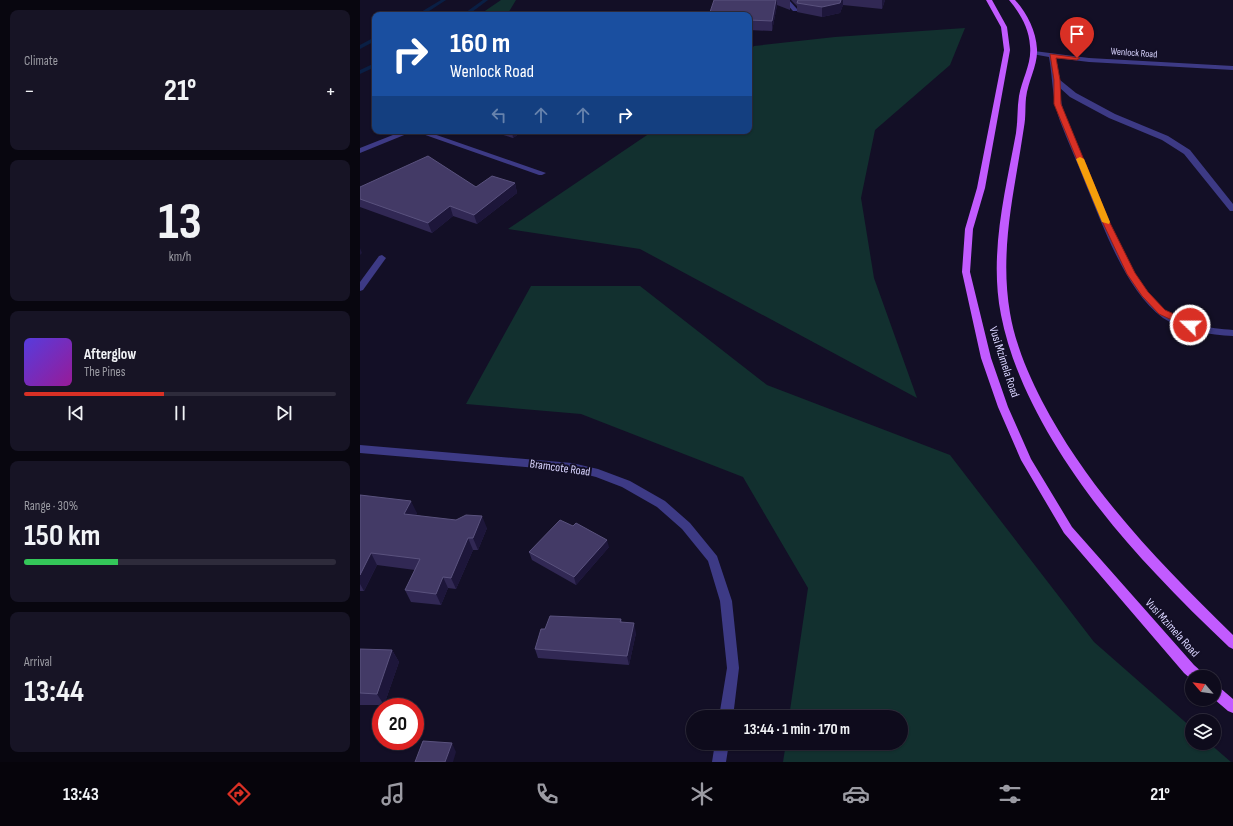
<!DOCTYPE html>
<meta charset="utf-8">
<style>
:root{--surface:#0e0b1c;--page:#171425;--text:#f1f3f6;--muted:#9b9ba3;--line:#2e2b3b;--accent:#d93025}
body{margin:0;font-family:"Sofia Sans Condensed",sans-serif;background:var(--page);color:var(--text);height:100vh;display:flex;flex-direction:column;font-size:15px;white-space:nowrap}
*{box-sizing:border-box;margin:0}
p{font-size:13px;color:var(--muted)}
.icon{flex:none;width:22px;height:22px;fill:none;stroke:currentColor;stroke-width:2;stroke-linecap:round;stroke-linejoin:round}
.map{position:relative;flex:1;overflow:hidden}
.sheet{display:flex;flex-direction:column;gap:10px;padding:10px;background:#08060f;width:360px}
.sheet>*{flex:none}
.hud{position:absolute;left:12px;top:12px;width:380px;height:122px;border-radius:8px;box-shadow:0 1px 3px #0004,0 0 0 1px var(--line);background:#1a4fa0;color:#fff;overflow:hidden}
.needle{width:26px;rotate:298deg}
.fabs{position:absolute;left:825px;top:670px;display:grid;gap:8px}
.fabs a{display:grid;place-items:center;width:36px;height:36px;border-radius:50%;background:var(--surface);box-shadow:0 1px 3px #0004,0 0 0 1px var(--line);font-size:20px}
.speed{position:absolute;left:12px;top:698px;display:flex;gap:8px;font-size:20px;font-weight:700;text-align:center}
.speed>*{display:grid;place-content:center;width:52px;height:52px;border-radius:50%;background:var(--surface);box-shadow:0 1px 3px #0004,0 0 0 1px var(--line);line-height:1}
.speed .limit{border:6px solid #d22;background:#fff;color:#111}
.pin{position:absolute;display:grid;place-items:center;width:34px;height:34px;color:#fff;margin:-41px -17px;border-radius:50% 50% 50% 0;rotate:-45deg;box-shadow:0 0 4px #0007}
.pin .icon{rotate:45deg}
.me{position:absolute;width:44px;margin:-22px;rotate:292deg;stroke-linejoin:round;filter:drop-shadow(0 0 3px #0008)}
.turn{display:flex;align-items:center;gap:14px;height:84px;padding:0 12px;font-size:18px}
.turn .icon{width:52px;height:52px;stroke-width:2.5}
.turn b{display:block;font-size:28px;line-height:34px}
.lanes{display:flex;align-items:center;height:38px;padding:0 12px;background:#0003;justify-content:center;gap:20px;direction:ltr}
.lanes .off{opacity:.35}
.big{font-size:30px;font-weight:700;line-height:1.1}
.sheet .tile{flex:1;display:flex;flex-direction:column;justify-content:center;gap:6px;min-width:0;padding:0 14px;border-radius:8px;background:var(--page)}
.sheet .dial{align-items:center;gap:0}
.dial b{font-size:52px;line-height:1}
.song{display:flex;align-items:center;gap:12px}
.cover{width:48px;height:48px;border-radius:6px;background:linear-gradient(135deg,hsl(250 70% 55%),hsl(300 70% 35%))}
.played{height:4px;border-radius:2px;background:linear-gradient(90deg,var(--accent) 45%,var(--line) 45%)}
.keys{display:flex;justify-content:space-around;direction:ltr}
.heat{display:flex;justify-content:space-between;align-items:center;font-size:22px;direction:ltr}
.charge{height:6px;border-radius:3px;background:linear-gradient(90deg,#34c759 30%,var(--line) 0)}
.trip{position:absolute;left:326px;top:710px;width:222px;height:40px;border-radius:20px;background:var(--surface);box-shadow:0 1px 3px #0004,0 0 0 1px var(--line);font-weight:700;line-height:40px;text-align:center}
.menu{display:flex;height:64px;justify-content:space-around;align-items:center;background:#06040b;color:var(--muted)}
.menu .icon{width:28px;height:28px}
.menu .active{color:var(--accent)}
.menu b{font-size:18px;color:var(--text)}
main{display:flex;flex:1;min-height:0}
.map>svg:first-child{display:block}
.green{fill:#12302f}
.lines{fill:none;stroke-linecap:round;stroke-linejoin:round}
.stream{fill:#0a1f44;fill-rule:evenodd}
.minor{fill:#3d3a85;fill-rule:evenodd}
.major{fill:#c25bff;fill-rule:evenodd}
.wall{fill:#312854}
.shaded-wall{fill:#1d163a}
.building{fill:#433a66;stroke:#5a527e}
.route{fill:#d93025;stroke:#8d1f18}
.slow{fill:#f59e0b}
.labels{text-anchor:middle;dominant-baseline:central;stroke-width:4;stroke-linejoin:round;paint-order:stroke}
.far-street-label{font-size:10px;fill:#d9d4ff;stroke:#130f26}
.street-label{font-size:12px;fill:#d9d4ff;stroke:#130f26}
</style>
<main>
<section class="sheet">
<div class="tile"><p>Climate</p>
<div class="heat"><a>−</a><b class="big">21°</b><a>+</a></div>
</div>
<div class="tile dial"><b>13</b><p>km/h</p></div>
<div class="tile">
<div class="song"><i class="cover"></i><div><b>Afterglow</b><p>The Pines</p></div></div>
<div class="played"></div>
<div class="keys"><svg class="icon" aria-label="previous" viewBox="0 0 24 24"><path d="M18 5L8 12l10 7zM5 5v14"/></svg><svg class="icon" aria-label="pause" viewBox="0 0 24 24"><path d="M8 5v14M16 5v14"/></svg><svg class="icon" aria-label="next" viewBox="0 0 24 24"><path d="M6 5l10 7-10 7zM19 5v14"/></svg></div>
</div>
<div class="tile"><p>Range · 30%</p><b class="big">150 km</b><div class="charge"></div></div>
<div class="tile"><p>Arrival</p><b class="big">13:44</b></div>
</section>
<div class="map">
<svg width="873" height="762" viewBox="0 0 873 762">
<rect width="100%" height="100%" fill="#130f26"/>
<path class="green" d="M141 0H156L147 15H119Z
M605 28 590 65 515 130 501 198 514 278 557 398 280 249 148 229 293 131H389V51L394 46 475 37Z
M171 286H280L407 385 590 455 734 642 832 728V743H849L871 762H423L426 743H541V717H429L448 588 383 477 221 414 106 404Z"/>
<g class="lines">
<path class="stream" d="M81 0H86L63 15H56Z
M123 0H128L108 15H102Z
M15 37V41L0 49V45Z
M15 63V67L0 74V70Z"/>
<path class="minor" d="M423 0H429L437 9V11H433Z
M674 51 729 58 873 66V70L729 62 696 58 700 80 716 93 755 114 808 136 830 150 873 204V211H870L824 154 802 140 749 118 710 97 700 88C700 115 716 140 726 165 746 214 764 272 804 309 822 325 850 328 873 330V336C850 335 823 331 803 318 766 291 743 226 726 185 718 164 708 142 700 121 692 100 693 79 689 57L672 54 671 53Z
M43 131H54L0 153V148Z
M54 131H65L186 173 182 175H179Z
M22 255 26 258 3 290 0 291V282L19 256Z
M0 445 212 463 238 469 270 481 305 501 330 523 357 556 372 601 379 668 373 717H359L367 668 360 601 348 561 322 529 297 507 262 487 236 477 212 471 0 453Z
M355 743H369L366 762H352Z"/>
<path class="major" d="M626 0H632L647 27 650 50 625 188 613 229 610 272 631 358 648 407 671 459 712 527 834 665 843 673 845 677H832V680L824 673 704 533 661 460 638 407 621 358 602 272 605 229 617 188 644 50 641 27Z
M649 0H655C667 13 676 31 677 49 678 65 668 81 666 98 665 107 666 117 664 127 655 189 639 249 650 313 655 343 668 374 682 401 730 493 800 563 873 635V649L869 647C844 623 819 599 796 574 731 506 659 408 641 315 629 254 645 193 656 133 658 120 657 108 659 96 662 79 672 63 670 46 669 28 660 13 649 0Z
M854 685 859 687 873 699V713L868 711 854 699Z"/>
</g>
<path class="wall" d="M354 0H430V10L417 5 412 31 389 30V15Z
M431 0H525L522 9 483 5 480 13 462 17 437 12V6Z
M130 131H163L153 138Z
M155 183 157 193 117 224 93 216 72 233 0 207V187H116Z
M0 495 57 513 56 515 127 528 118 550H113L96 589 88 588 81 605 51 602 45 590 55 570 17 565 4 591H0Z
M249 547 216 585 172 560 169 552Z
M261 619 262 622 276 633 269 665 178 658 175 649 185 629Z
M0 649 32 650 39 662 24 705H0Z"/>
<path class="shaded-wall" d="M416 0H417V5L412 31V21Z
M481 0H483V5L480 13 462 17V7Z
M522 0H525L522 9Z
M152 131H163L153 138Z
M155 183 157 193 117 224 114 215Z
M90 206 93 216 72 233 68 223Z
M0 248 2 253 0 255Z
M51 501 57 513 50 526 44 514Z
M122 516 127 528 118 550 113 538Z
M108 538 113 550 96 589 91 578Z
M247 540 249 547 216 585 214 577Z
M11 553 17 565 4 591 0 584V575Z
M83 577 88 588 81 605 76 594Z
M274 623 276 633 269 665 267 656Z
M32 650 39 662 24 705 17 694Z
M92 743 96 752 93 762H85Z"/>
<path class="building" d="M354 0H416L412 21 389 20V15H349Z
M438 0H481L480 3 462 7 437 3Z
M68 156 116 187 132 176 155 183 114 215 90 206 68 223 0 199V187Z
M0 495 51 501 44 514 96 520 106 515 122 516 113 538H108L91 578 83 577 76 594 45 590 60 559 11 553 0 575Z
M200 520 213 526 216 523 247 540 214 577 169 552Z
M190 616 261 619 260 622 274 623 267 656 175 649 181 629H185Z
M0 649 32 650 17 694 0 693Z
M63 741 92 743 85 762H55Z"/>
<path class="route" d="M690 54 720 58 717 60 696 58 700 80 701 104 749 221 775 273 788 292 805 310 834 323V327H827L799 314 782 296 767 274 742 221 694 104V80Z"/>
<path class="slow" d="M720 157 724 159 750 222 749 224 742 222 716 159Z"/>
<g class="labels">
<g class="far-street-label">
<text transform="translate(774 53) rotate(4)">Wenlock Road</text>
</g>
<g class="street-label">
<text transform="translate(644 362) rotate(72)">Vusi Mzimela Road</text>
<text transform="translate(200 468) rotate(8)">Bramcote Road</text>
<text transform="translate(812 628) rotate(48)">Vusi Mzimela Road</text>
</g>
</g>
</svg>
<div class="fabs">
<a><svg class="needle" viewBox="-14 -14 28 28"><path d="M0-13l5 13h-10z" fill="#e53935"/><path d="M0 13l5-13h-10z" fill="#9b9ba3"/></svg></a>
<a><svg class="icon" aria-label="layers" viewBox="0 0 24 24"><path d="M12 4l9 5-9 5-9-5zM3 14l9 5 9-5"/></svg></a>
</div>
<div class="speed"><div class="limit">20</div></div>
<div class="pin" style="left:717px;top:58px;background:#d93025"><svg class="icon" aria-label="arrive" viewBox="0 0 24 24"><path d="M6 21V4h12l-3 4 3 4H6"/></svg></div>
<svg class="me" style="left:830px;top:325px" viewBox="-20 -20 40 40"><circle r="17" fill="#d93025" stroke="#fff" stroke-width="3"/><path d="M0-11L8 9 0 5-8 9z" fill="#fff"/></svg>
<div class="trip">13:44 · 1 min · 170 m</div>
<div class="hud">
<div class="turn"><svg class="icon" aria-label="right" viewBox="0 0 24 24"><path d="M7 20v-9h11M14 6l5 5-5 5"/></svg><div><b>160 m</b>Wenlock Road</div></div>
<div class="lanes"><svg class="icon off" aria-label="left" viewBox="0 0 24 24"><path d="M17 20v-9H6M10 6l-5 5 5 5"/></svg><svg class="icon off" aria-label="ahead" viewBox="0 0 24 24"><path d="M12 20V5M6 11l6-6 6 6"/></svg><svg class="icon off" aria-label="ahead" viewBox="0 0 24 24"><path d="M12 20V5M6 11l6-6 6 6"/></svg><svg class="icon" aria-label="right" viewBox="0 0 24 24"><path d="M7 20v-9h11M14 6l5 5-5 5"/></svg></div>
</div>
</div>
</main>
<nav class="menu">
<b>13:43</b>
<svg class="icon active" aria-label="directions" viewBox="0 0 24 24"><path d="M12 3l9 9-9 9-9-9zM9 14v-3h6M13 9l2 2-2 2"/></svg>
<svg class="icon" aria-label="music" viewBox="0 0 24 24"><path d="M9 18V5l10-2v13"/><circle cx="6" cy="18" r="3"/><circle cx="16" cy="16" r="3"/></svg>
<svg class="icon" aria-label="phone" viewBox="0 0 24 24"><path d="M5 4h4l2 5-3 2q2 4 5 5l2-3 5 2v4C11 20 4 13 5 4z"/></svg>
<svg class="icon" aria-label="climate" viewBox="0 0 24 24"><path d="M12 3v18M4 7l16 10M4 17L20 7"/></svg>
<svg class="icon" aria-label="car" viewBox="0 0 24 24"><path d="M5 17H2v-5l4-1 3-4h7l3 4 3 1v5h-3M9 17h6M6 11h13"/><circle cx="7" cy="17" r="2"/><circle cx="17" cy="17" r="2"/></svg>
<svg class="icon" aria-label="filters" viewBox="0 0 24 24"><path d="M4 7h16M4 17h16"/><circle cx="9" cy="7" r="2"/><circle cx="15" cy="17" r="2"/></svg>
<b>21°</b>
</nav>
